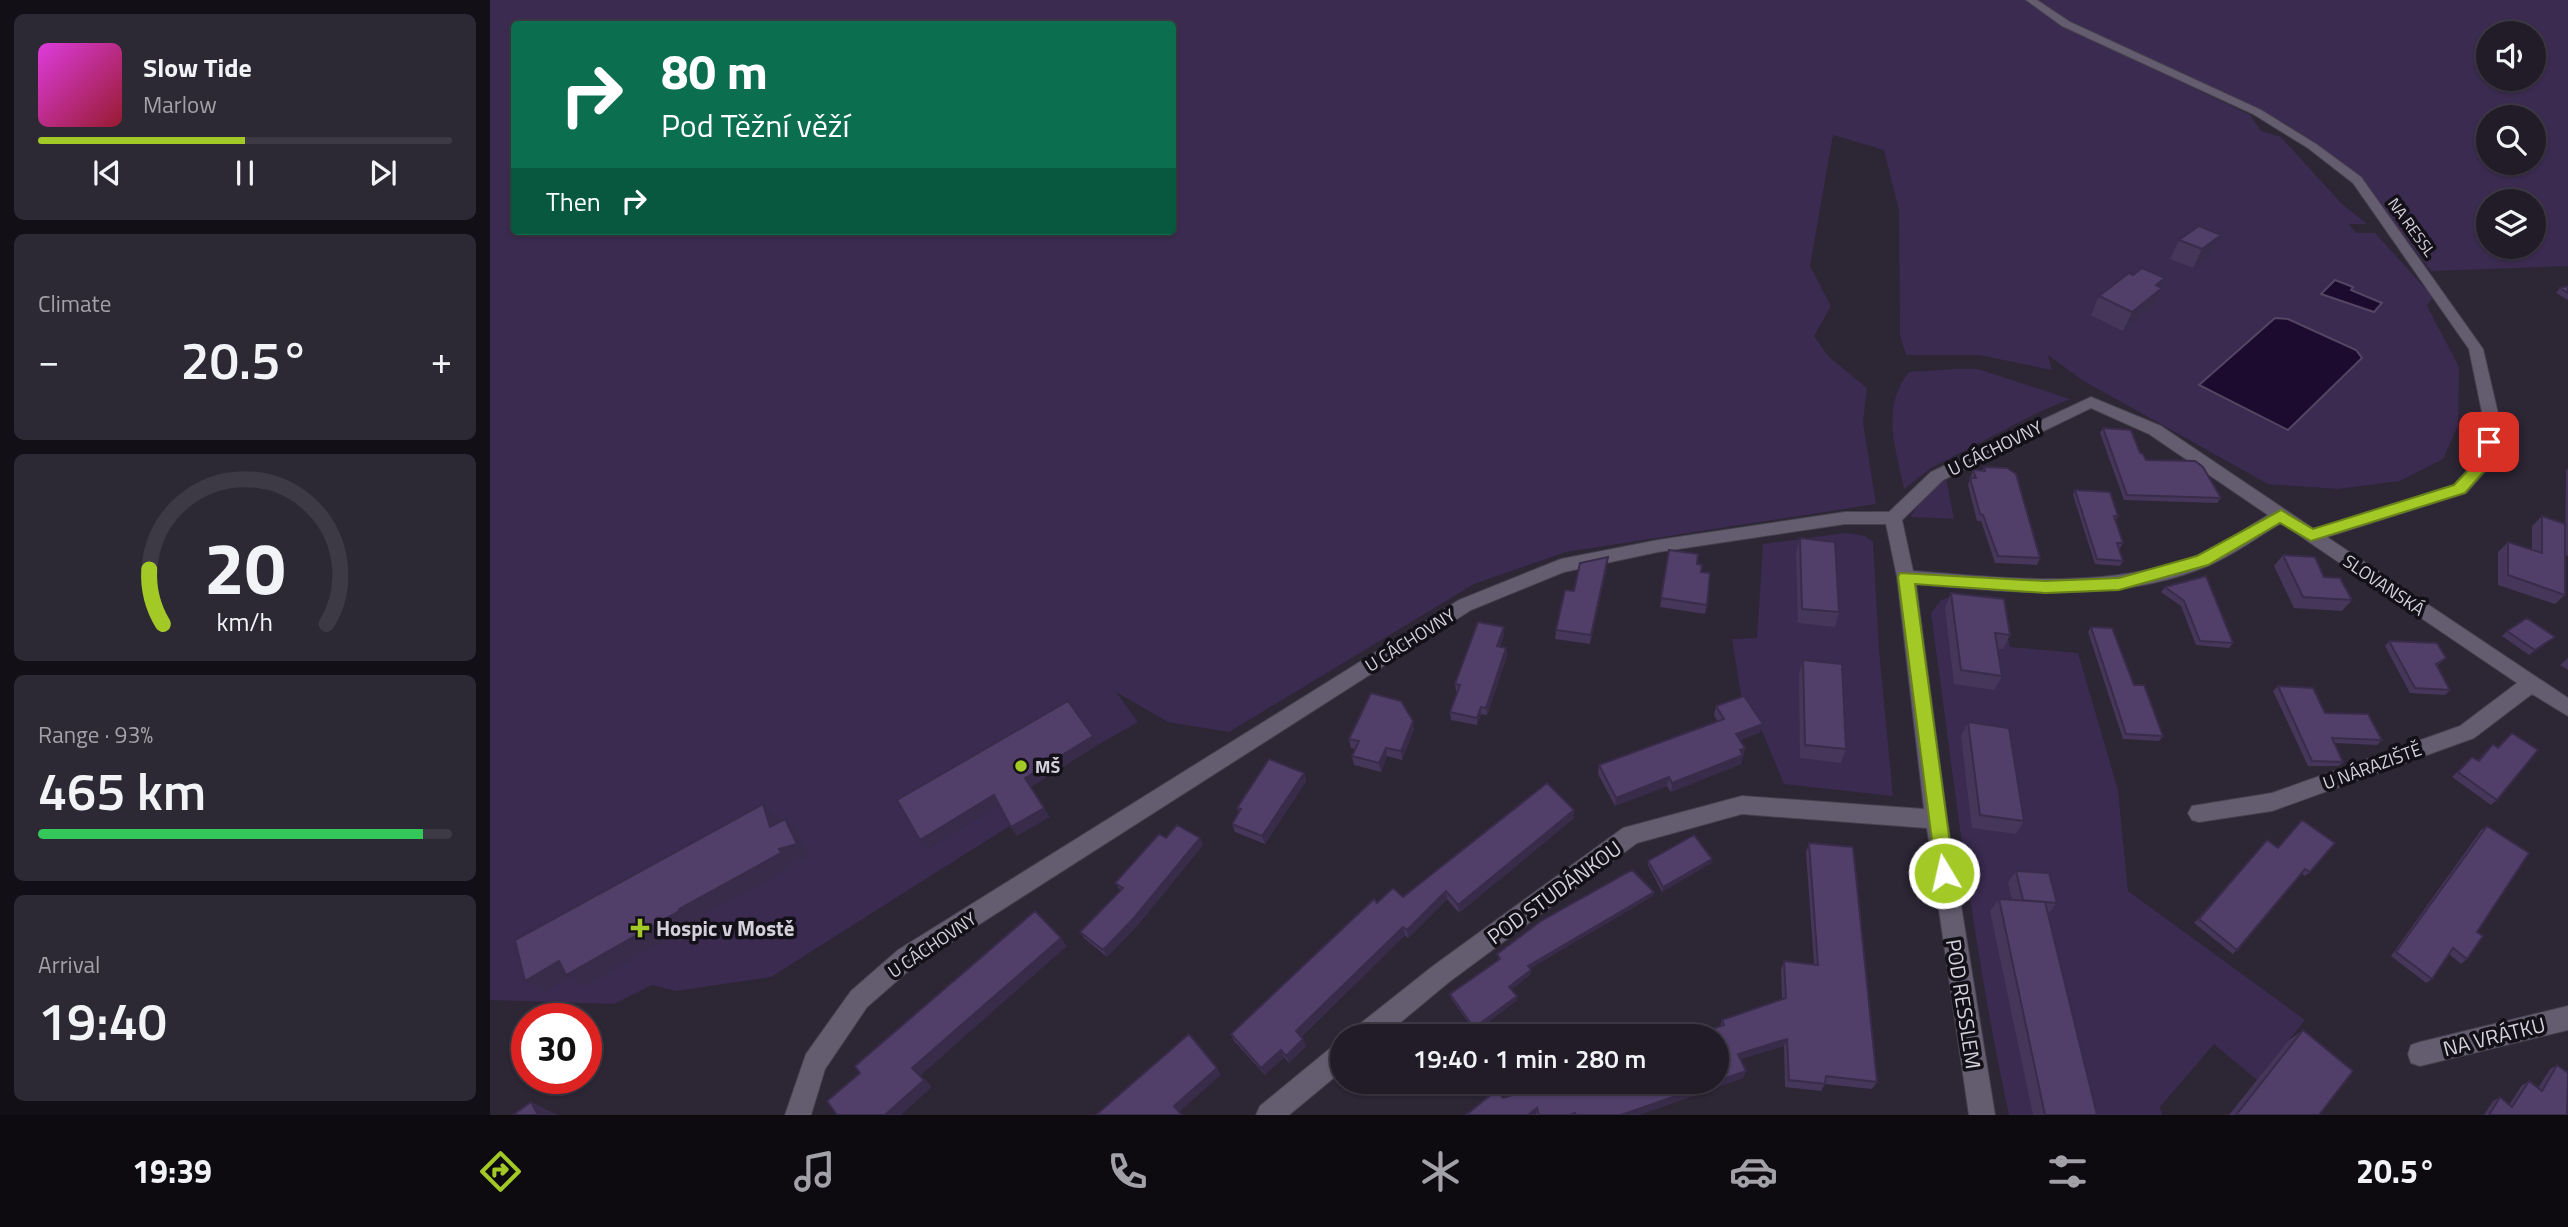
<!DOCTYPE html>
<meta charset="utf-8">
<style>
:root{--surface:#211c28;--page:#2d2934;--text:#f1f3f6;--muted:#a2a1a8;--line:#3e3a45;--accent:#a3c926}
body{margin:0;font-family:"Titillium Web",sans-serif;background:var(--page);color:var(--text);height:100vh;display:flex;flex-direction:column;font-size:26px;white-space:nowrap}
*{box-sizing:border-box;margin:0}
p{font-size:23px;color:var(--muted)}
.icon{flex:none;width:38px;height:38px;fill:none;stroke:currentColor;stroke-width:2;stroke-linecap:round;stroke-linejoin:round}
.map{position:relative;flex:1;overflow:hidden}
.side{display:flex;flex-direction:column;gap:14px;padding:14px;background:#120f16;width:490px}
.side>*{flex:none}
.hud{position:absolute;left:21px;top:21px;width:665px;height:214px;border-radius:7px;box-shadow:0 2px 5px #0004,0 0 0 2px var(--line);background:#0b6e4f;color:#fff;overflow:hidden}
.controls{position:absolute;left:1986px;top:21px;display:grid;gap:14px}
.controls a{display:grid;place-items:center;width:70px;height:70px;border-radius:50%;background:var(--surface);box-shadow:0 2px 5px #0004,0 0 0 2px var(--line);font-size:35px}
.speed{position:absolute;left:21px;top:1003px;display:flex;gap:14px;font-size:35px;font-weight:700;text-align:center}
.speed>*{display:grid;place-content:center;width:91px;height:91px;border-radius:50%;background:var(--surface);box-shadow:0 2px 5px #0004,0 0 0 2px var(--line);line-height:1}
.speed .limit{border:10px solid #d22;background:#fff;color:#111}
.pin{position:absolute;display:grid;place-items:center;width:60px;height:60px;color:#fff;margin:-30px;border-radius:14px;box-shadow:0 4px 10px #0006}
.me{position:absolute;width:77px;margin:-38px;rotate:351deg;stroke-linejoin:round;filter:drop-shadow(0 0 5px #0008)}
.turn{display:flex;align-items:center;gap:24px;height:147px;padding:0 35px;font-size:32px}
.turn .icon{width:91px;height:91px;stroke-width:2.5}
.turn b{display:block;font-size:49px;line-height:60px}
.then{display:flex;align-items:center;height:66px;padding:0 35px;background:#0003;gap:14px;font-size:26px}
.big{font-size:52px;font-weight:600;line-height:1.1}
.side .tile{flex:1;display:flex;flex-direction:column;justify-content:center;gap:10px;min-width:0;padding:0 24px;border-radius:10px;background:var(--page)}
.side .dial{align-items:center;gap:0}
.dial svg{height:182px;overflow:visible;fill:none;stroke:var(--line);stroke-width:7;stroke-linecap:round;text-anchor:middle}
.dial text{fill:var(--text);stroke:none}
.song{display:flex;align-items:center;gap:21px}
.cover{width:84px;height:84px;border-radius:10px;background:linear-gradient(135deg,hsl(300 70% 55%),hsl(350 70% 35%))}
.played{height:7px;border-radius:4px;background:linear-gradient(90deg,var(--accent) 50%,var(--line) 50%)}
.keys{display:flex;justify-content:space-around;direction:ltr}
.heat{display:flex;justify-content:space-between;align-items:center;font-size:38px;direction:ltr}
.charge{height:10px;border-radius:5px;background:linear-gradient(90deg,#34c759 93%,var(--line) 0)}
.trip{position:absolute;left:840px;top:1024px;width:399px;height:70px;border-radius:35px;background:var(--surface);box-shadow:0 2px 5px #0004,0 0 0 2px var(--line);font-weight:600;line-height:70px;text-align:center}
.tabs{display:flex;height:112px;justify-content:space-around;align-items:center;background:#0d0b10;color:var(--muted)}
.tabs .icon{width:49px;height:49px}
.tabs .active{color:var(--accent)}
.tabs b{font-size:32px;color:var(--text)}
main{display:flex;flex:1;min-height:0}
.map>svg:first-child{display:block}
.green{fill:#3b2b50;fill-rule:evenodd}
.water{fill:#1c0a2f;stroke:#544663;stroke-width:2}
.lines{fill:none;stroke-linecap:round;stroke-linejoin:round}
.street-casing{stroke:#46414e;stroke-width:2}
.street{fill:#645d6f;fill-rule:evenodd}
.wall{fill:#46365a}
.shaded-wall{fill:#392c4a}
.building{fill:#513f69;stroke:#392c4a;stroke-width:2}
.route{fill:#a3c926;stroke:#6a8319;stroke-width:2}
.poi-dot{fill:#a3c926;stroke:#131017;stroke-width:2.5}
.labels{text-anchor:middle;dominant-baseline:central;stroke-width:7;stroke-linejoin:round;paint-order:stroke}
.far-street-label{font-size:16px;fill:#d5d1dc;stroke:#131017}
.street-label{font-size:18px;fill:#d5d1dc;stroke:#131017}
.poi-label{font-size:18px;font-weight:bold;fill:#d5d1dc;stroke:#131017;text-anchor:start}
.near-street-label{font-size:21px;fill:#d5d1dc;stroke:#131017}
.near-poi-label{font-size:21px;font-weight:bold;fill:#d5d1dc;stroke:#131017;text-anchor:start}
</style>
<main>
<section class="side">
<div class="tile">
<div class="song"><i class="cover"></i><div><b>Slow Tide</b><p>Marlow</p></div></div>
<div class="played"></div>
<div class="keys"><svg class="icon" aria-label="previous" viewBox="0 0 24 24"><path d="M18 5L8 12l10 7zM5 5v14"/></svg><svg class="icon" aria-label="pause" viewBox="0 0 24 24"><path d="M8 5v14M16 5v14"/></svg><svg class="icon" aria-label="next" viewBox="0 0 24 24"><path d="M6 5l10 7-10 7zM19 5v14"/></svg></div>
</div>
<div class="tile"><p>Climate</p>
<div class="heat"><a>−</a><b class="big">20.5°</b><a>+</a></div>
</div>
<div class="tile dial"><svg viewBox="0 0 100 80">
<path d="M14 69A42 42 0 1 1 86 69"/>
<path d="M14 69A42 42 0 0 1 8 45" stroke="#a3c926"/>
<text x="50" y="56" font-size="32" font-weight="700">20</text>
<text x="50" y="72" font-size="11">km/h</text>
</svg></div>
<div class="tile"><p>Range · 93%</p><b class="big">465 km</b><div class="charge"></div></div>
<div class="tile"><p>Arrival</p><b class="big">19:40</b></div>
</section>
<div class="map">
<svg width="2078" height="1115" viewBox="0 0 2078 1115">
<rect width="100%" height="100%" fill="#2c2635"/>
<path class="green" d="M0 0H1537L1572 25 1760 115 1771 131 1791 137 1851 203 1877 224H1859L1866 233H1885L1943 297 1937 306 1969 367 1968 426 1953 459 1910 481 1848 489 1778 484 1592 380 1558 355 1562 370 1489 355H1416L1410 335 1409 211 1394 150 1343 135 1320 266 1341 306 1324 336 1339 357 1377 388 1373 422 1386 504 1076 552 984 584 739 732 678 722 626 692 648 722 608 745 584 711 437 849 512 804 521 825 281 977 186 991 162 985 124 1004 0 1000ZM24 24H682V231H24Z
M1546 0H2078V266L1941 271 1867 175 1795 123 1578 24ZM1998 33H2044V79H1998ZM1998 117H2044V163H1998ZM1998 201H2044V247H1998Z
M1464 369H1488L1580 399 1549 412 1441 468 1414 489C1406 448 1390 409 1419 372Z
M1456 478 1464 519 1420 517 1432 500Z
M1355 533 1375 536 1383 542 1389 650 1403 796 1294 784 1272 731 1252 702 1242 639 1267 638 1273 544Z
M1467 595 1509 597 1520 647 1588 653 1628 790 1638 891 1815 1020 1767 1080 1724 1044 1670 1107 1672 1115H1519C1483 949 1464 781 1441 613L1451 600Z"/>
<path class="water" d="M1845 280 1863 287 1861 290 1892 303 1884 312 1831 294Z
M1785 318 1798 319 1866 350 1872 358 1798 430 1709 385Z"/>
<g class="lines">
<g class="street-casing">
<path id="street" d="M1536 0H1547L1580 22 1771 110 1826 144 1871 177 1993 349 2010 422 2001 465 1976 493 1837 537 2078 698V716L2042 694 1984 738 1782 811 1709 822 1702 820 1698 813 1702 806 1782 793 1970 726 2027 683 1791 523C1768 537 1746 553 1722 564 1629 605 1524 592 1426 584L1457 819 1505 1115H1479L1437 828 1252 814 1147 843 959 982 894 1036H863L866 1027 943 966 1133 828 1252 796 1434 809 1407 577 1396 524H1355L1168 552 1074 572 981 610 424 966 377 1007 335 1069 321 1115H295L316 1054 361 991 408 950 969 600 1071 559 1168 540 1355 512H1399L1441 472 1601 397 1671 426 1824 529 1964 485 1987 459 1994 422 1979 349 1863 183 1818 148 1763 114 1572 26ZM1601 408 1659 434 1778 515C1754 529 1731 547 1704 557 1614 590 1517 578 1423 571L1412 520 1453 480Z
M2078 1006V1030L1930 1066 1921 1063 1918 1054 1921 1045 1930 1042Z
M852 1043V1071L799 1115H766L770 1106 843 1046Z"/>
</g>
<use href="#street" class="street"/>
</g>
<path class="wall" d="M1709 226 1721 254 1703 268 1680 259 1689 240Z
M2078 286V300L2066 293 2070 288Z
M1670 287 1672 288 1663 307 1633 331 1601 315 1609 296Z
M1613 428 1650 453 1656 460 1731 498 1727 503 1634 500 1610 433Z
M1494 467 1550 558 1547 565 1505 563 1491 521H1487L1478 485 1483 470 1492 471Z
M2078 468V556L2075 555 2076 471Z
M1585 490 1628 516 1625 521 1633 543 1630 548H1628L1633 561 1630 566 1605 564 1583 495Z
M2052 516 2075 595 2065 604 2008 585V552L2018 542 2042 550V526Z
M1310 538 1349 612 1345 627 1308 623 1306 553Z
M1179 550 1207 564 1211 572 1217 605 1215 614 1170 607Z
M1793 555 1834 577 1862 600 1852 611 1804 608 1784 566Z
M1117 566 1100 644 1065 639 1066 630 1084 591Z
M1716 576 1743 643 1739 648 1706 645 1691 606 1671 592 1675 587Z
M1461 593 1520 635 1513 649H1507L1512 676 1504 690 1464 684 1455 608Z
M1014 627V635L1010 646 1016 648 1017 655 997 715 991 714 987 725 961 720 960 712 967 692 966 691 965 684Z
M1601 627 1644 685 1673 736 1669 741 1633 739 1598 632Z
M2017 631 2059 642 2039 655 2012 636Z
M1899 641 1956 658 1947 666 1960 690 1955 695 1920 693 1895 646Z
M2078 658V670L2070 665Z
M1313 660 1356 749 1351 763 1310 758 1309 674Z
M1788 686 1835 713 1892 740 1887 745 1844 743 1853 762 1849 766H1818L1783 691Z
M1226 706 1270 732 1250 740 1255 748 1251 764 1181 792 1177 786 1125 806 1108 774 1109 765 1227 721 1224 715Z
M1478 722 1534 821 1526 834 1482 828 1471 736Z
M924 729 912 760 897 756 891 772 864 765 862 756 865 749 861 748 859 739Z
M2022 733 2007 800 2001 805 1962 777 1982 757 1988 760 2003 744 2008 747Z
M814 773 816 781 775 844 745 832 742 824 749 813 747 808Z
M1084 818 969 913 957 899 918 938 915 935 811 1037 816 1046 799 1063 794 1057 775 1075 744 1041 741 1034 887 903 913 897Z
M1997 826 1987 932 1977 959 1971 964 1959 954 1942 979 1936 983 1901 956 1991 830Z
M676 838 713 845 647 926 617 957 594 938 590 932 631 891 625 883Z
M1777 840 1820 872 1815 876 1811 873 1743 954 1704 923Z
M1319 843 1387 1082 1382 1089 1335 1084 1331 1091 1295 1087 1294 1046 1250 1059 1256 1071 1253 1078 1149 1115H976L1013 1098 1227 1082 1230 1027 1232 1020 1292 1000 1291 970 1294 961 1324 964 1316 852Z
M1222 859 1221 863 1172 892 1158 865V861Z
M1526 871 1567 903 1558 914 1607 1115H1543L1500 911 1509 899 1522 900 1518 882Z
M1164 892 1163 896 1040 968 1041 974 1021 989 1027 1000 985 1032 961 998 960 994 1009 960 1007 954Z
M1813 1030 1829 1115H1739L1798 1041Z
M2067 1065 2077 1115H1994L2003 1101 2010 1097 2019 1105 2032 1085 2039 1081 2048 1088 2060 1069Z"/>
<path class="shaded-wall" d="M1731 235 1721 254 1703 268 1712 249Z
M1675 278 1668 291 1672 288 1663 307 1633 331 1642 312 1666 285Z
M1118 557 1117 566 1100 644 1101 635Z
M1014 627V635L1007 654V646Z
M2065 637 2059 642 2039 655 2045 650Z
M1016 648 1017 655 997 715 996 708Z
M991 707V714L987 725V718Z
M923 721 924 729 912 760 911 751Z
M1273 724 1270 732 1244 743 1246 734Z
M603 736 608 745 541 787 535 778Z
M896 748 897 756 891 772 889 763Z
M1255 748 1251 764 1181 792 1182 783Z
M814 773 816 781 775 844 772 836Z
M1179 777 1177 786 1125 806 1126 798Z
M504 795 511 805 437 849 430 840Z
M273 804 287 817 293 841 280 827Z
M554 808 560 817 527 836 521 827Z
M1084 810V818L969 913 968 905Z
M295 819 308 832 320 857 303 862 304 866 204 921 205 923 94 987 80 978 54 992 35 981 69 961 189 909 289 849Z
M710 838 713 845 647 926 617 957 613 950Z
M1222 859 1221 863 1172 892 1173 887Z
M956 891 957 899 918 938 917 930Z
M1164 892 1163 896 1038 970V966Z
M913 927 915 935 809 1038 806 1031Z
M571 938 577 946 431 1075 442 1087 411 1115H395L422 1068Z
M1041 970V974L1020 991 1019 987Z
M1027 996V1000L985 1032 984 1028Z
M813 1039 816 1046 799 1063 796 1056Z
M1297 1039 1294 1046 1245 1061 1248 1054Z
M791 1050 794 1057 775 1075 771 1068Z
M727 1068 731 1075 689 1112 684 1106Z
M1256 1071 1253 1078 1149 1115H1131Z
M41 1102 68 1115H48Z
M1047 1108 1046 1115H1038Z"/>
<path class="building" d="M1709 226 1731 235 1712 249 1689 240Z
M1652 268 1675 278 1666 285 1672 288 1642 312 1609 296 1639 273 1643 275Z
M2078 286V293L2070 288Z
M1613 428 1641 430 1650 453 1653 454 1656 460 1705 461 1713 467 1731 498 1637 495Z
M1494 467 1517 468 1526 474 1550 558 1508 556 1493 515 1490 514 1480 478H1486L1483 470 1495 471Z
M1585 490 1620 492 1628 516H1624L1633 543H1627L1633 561 1607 559Z
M2052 516 2075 524V595L2018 575V542L2052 553Z
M1310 538 1345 542 1349 612 1312 609Z
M1179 550 1208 554 1207 564 1212 565 1211 572 1220 573 1217 605 1171 598Z
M1793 555 1825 557 1834 577 1850 578 1862 600 1813 597Z
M1118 557 1101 635 1066 630 1075 590 1084 591 1090 563Z
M1716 576 1743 643 1710 641 1694 601 1675 587Z
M1461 593 1514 599 1520 635 1505 633 1512 676 1471 670Z
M2037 618 2065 637 2045 650 2017 631Z
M988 622 1014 627 1007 646 1016 648 996 708 991 707 987 718 960 712 970 685 965 684Z
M1601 627 1622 628 1644 685H1654L1673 736 1636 734Z
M1899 641 1947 643 1956 658 1946 664 1960 690 1925 688Z
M1313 660 1352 664 1356 749 1315 745Z
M1788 686 1823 688 1835 713 1878 714 1892 740 1842 738 1853 762 1822 761Z
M881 693 911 701 923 721 911 751 896 748 889 763 862 756 869 741 859 739Z
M1254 696 1273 724 1246 734 1255 748 1250 750 1253 755 1182 783 1179 777 1126 798 1109 765 1234 719 1226 706Z
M578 701 603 736 535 778 554 808 521 827 504 795 430 840 407 800Z
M1478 722 1519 728 1534 821 1490 815Z
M2022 733 2048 750 2007 800 1968 772 1982 757 1989 761 2003 744 2008 748Z
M779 759 814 773 772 836 742 824 751 809 747 808Z
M1057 783 1084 810 968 905 956 891 917 930 913 927 806 1031 813 1039 796 1056 791 1050 771 1068 741 1034 884 899 887 903 903 888 913 897Z
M273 804 280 827 295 819 307 844 289 849 291 853 189 909V911L76 975 69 961 35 981 25 940Z
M1812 820 1845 843 1820 872 1815 869 1747 950 1709 919 1777 840 1788 848Z
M687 825 710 838 643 919 613 950 590 932 633 888 625 883 669 834 676 838Z
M1997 826 2039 853 1987 932 1993 936 1977 959 1963 948 1942 979 1906 952Z
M1204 835 1222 859 1173 887 1158 861Z
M1319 843 1363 847 1387 1082 1336 1076 1335 1084 1299 1080 1297 1039 1248 1054 1256 1071 1227 1081V1036H1203L1234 1025 1232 1020 1296 998 1294 961 1328 965Z
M1142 870 1164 892 1038 966 1041 970 1019 987 1027 996 984 1028 960 994 1010 959 1007 954 1051 921Z
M1526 871 1559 873 1567 903 1533 900Z
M1509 899 1555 902 1607 1115H1555Z
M545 911 571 938 422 1068 434 1080 395 1115H347L337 1101 370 1073 365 1066Z
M1813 1030 1863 1071 1829 1115H1746Z
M699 1034 727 1068 684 1106 692 1115H606Z
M2067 1065 2078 1073 2077 1115H1999L2010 1097 2022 1107 2039 1081 2052 1091Z
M1061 1082H1226L1131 1115H1086L1085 1113 1080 1115H1049L1047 1108 1038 1115H976L1007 1090 1013 1098Z
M41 1102 48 1115H23Z"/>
<path class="route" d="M1999 437 2006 442 2003 461 1975 493 1821 541 1790 523 1718 565 1629 590 1555 593 1425 584 1464 873 1461 879 1454 882 1447 879 1408 577 1410 573 1555 581 1629 578 1707 556 1791 510 1823 529 1964 485 1988 460 1991 442Z"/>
<g class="poi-dot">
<circle cx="531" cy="766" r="7"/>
<path d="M146.5 917.5h7v7h7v7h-7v7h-7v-7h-7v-7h7z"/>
</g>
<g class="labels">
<g class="far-street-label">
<text transform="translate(1922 227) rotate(54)">NA RESSL</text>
</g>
<g class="street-label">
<text transform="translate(1505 448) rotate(-26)">U CÁCHOVNY</text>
<text transform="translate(1894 585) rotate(34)">SLOVANSKÁ</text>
<text transform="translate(920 640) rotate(-32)">U CÁCHOVNY</text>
<text transform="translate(1882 766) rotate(-20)">U NÁRAZIŠTĚ</text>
<text transform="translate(442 945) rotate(-34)">U CÁCHOVNY</text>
</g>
<g class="poi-label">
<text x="545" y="766">MŠ</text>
</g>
<g class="near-street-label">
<text transform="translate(1064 892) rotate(-36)">POD STUDÁNKOU</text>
<text transform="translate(1474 1004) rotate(81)">POD RESSLEM</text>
<text transform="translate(2004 1036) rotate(-14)">NA VRÁTKU</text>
</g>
<g class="near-poi-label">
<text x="166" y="928">Hospic v Mostě</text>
</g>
</g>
</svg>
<div class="controls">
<a><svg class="icon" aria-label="sound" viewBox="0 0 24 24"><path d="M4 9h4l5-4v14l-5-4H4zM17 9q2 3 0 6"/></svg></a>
<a><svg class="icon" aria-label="search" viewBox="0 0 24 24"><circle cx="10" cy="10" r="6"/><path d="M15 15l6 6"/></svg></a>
<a><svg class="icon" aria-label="layers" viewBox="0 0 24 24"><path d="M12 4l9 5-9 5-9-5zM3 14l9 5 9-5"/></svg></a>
</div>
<div class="speed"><div class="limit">30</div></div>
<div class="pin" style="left:1999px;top:442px;background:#d93025"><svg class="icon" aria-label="arrive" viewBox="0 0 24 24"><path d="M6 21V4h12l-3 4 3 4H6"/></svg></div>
<svg class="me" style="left:1454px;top:873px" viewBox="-20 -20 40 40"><circle r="17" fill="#a3c926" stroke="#fff" stroke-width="3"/><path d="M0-11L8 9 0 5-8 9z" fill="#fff"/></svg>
<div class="trip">19:40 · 1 min · 280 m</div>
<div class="hud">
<div class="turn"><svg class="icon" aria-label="right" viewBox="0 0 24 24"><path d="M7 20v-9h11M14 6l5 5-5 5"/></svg><div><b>80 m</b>Pod Těžní věží</div></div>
<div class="then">Then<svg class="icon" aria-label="right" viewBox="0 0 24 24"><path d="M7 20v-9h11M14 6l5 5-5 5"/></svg></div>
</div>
</div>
</main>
<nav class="tabs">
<b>19:39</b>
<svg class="icon active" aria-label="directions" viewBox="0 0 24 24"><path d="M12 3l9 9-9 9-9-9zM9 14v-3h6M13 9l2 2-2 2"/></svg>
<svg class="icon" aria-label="music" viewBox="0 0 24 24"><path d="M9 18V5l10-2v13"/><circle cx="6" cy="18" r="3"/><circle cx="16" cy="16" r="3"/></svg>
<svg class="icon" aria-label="phone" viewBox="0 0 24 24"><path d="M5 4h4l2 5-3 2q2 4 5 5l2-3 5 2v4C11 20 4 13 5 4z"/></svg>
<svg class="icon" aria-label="climate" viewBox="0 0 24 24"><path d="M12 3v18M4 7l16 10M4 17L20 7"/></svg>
<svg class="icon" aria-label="car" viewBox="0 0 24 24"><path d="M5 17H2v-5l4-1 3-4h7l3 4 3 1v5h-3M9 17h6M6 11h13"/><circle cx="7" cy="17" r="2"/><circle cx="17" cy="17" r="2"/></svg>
<svg class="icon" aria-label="filters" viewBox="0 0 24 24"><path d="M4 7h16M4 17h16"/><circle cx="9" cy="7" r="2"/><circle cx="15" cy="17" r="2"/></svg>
<b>20.5°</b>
</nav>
